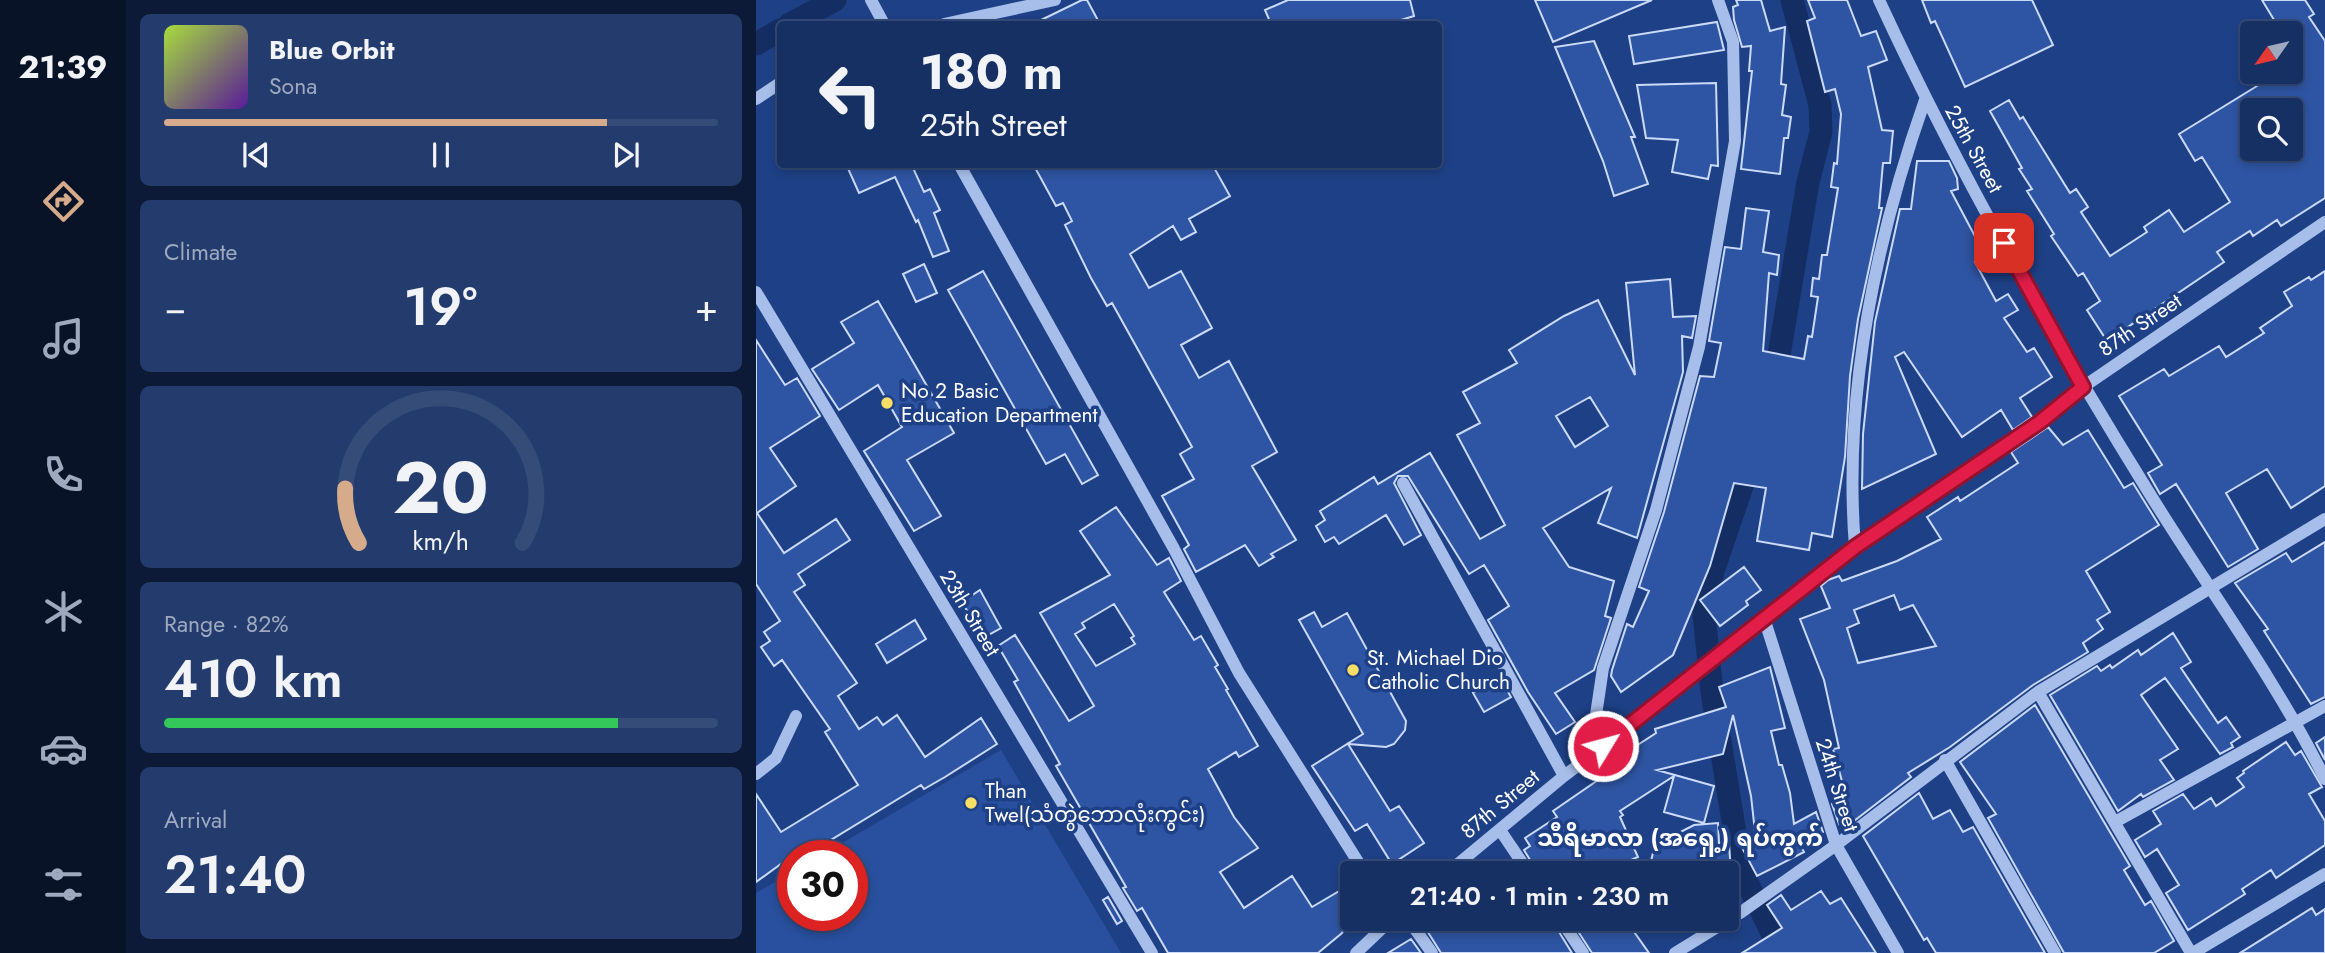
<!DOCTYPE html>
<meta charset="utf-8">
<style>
:root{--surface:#163064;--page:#233c6d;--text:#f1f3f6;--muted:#9ea9bf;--line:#354b78;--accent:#d6ab8b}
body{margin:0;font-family:Jost,"Noto Sans Myanmar",sans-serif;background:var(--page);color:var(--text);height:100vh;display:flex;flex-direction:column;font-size:26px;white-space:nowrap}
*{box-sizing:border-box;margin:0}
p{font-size:23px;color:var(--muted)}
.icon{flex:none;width:38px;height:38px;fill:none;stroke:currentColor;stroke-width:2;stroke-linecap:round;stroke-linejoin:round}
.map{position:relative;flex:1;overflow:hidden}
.panel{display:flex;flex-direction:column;gap:14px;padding:14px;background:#0c1a37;width:630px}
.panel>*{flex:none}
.top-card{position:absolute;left:21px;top:21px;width:665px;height:147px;border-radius:7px;box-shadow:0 4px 10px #0003,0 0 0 2px var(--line);background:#163064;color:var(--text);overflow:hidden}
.needle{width:46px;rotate:236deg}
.fabs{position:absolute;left:1484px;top:21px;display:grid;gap:14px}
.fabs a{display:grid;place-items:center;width:63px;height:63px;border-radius:7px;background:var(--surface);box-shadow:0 4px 10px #0003,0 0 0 2px var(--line);font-size:35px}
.speed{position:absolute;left:21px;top:840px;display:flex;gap:14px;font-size:35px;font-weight:700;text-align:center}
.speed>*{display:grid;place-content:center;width:91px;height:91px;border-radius:50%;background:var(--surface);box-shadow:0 4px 10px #0003,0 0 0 2px var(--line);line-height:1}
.speed .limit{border:10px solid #d22;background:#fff;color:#111}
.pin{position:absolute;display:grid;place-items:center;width:60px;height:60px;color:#fff;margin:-30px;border-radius:14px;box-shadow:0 4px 10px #0006}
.me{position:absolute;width:77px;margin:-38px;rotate:53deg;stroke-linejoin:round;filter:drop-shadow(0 0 5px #0008)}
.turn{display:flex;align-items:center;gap:24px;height:147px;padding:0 28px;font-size:32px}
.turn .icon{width:91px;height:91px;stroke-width:2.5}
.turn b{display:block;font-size:49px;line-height:60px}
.big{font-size:52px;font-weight:600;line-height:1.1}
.panel .card{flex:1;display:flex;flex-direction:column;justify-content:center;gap:10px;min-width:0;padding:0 24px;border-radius:10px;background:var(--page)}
.panel .dial{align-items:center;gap:0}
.dial svg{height:182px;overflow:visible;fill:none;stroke:var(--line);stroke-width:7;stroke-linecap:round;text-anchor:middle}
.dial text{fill:var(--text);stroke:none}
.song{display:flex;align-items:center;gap:21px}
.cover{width:84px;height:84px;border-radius:10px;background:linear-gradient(135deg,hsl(80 70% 55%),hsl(270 70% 35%))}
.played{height:7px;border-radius:4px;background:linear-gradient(90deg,var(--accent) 80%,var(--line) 80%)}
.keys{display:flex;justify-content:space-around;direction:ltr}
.heat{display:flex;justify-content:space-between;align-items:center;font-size:38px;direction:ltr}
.charge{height:10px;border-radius:5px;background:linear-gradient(90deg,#34c759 82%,var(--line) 0)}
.trip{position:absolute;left:584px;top:861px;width:399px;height:70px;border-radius:7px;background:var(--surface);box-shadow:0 4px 10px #0003,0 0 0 2px var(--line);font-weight:600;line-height:70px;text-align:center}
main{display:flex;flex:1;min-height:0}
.tab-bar{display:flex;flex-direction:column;width:126px;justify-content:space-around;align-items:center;background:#091328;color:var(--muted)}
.tab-bar .icon{width:49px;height:49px}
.tab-bar .selected{color:var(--accent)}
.tab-bar b{font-size:32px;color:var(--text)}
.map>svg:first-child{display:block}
.green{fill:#28509e}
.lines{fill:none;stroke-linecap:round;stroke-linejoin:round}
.canal{stroke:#142e64;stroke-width:23}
.building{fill:#2e55a3;stroke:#cbdaf8;stroke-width:2;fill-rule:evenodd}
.minor{stroke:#a7beea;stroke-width:12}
.route-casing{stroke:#92132f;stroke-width:18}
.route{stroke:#e11d48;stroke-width:12}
.poi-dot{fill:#f9de66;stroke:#1e4086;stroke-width:2.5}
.labels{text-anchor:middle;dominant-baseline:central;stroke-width:7;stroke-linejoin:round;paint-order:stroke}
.street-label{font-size:21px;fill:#fff;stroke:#1e4086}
.poi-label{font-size:21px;fill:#fff;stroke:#1e4086;text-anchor:start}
.quarter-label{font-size:24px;font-weight:bold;fill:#fff;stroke:#1e4086}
</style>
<main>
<nav class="tab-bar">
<b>21:39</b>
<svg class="icon selected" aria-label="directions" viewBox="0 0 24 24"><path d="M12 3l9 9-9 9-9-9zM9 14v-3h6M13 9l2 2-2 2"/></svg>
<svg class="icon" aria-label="music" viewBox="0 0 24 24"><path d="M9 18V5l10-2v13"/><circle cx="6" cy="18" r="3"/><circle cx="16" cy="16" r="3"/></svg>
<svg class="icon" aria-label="phone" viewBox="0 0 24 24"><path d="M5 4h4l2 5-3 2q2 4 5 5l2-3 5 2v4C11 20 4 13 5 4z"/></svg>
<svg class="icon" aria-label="climate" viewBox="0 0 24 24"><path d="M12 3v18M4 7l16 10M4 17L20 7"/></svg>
<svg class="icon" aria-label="car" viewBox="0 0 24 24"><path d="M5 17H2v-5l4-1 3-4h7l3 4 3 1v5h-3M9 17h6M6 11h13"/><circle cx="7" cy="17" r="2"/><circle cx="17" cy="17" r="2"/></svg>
<svg class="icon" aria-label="filters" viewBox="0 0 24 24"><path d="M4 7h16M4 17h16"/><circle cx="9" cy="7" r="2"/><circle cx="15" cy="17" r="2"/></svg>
</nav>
<section class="panel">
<div class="card">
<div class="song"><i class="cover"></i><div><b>Blue Orbit</b><p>Sona</p></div></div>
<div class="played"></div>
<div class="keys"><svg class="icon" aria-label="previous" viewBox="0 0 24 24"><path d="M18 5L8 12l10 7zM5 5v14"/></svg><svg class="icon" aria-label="pause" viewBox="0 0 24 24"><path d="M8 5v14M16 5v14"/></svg><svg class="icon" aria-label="next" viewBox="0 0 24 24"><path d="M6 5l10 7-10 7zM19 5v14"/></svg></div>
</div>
<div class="card"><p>Climate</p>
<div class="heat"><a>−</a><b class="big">19°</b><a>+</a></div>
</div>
<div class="card dial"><svg viewBox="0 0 100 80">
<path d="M14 69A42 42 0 1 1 86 69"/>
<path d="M14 69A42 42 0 0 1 8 45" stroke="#d6ab8b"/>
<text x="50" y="56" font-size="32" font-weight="700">20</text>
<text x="50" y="72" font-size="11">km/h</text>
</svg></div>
<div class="card"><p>Range · 82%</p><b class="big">410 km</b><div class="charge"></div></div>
<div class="card"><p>Arrival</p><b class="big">21:40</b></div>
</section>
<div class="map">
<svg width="1569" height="953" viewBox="0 0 1569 953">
<rect width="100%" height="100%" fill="#1e4086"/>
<path class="green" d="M245 750 365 953H0V893L37 872V915H96V856H64Z"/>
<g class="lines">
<path class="canal" d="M34 24 79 0
M0 44 24 30
M1018 385 1052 182 1065 132 1064 105 1036 0
M997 454 957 571 948 615 956 692 985 870 1026 953"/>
</g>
<path class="building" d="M326 0H331L344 24H277Z
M532 0H654L658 16 632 24H515L509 10Z
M779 0H896L797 42Z
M980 0H1005L1014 31 1029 27 1025 84 1030 85 1026 115 1035 117 1032 138H1028L1024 174 985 169 996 71H993L995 46 986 47 978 20 977 7 982 5Z
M1052 0H1091L1105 36 1120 31 1131 60 1112 67 1126 130 1137 131 1134 163H1127L1123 208H1126L1102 319 1094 376 1089 457 1076 537 1056 533 1053 550 1001 541 1010 488 978 483 954 566 917 655 865 692 855 676 856 670 871 624 877 627 893 591 883 587 908 512 944 376 958 377 965 343 953 341 969 247 985 249 990 208 1013 211 1007 252 1023 255 1021 275 1013 273 1007 351 1048 359 1052 336 1056 337 1062 297 1055 296 1057 278 1063 279 1066 255H1071L1082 188 1075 187 1078 163 1081 164 1085 114 1079 89 1069 92 1051 21 1059 18Z
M1166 0H1276L1297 45 1209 87 1179 21 1175 23Z
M1506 0H1549L1558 14 1553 17 1569 41V198L1525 226 1521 220 1497 236 1494 231 1461 252 1468 262 1351 341 1331 310 1344 301 1327 273 1322 276 1295 236 1298 234 1271 191 1276 189 1263 169 1266 168 1234 111 1253 100 1264 119 1267 117 1314 193 1320 189 1332 207 1325 212 1354 256 1391 232 1388 227 1413 210 1428 232 1474 202 1446 157 1439 161 1423 134 1501 86 1492 72H1535V33H1526ZM1496 110H1535V149H1496Z
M961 22 968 50 878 64 873 36Z
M838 41 879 137H875L892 184 858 196 847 161 799 47Z
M960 83 962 166 955 165 952 179 916 172 922 140 890 138 881 85Z
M1161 161H1193L1201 178 1202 189 1195 191 1230 257 1219 262 1240 301 1252 294 1262 310 1248 318 1271 352 1278 348 1296 377 1264 398 1276 417 1257 430 1245 410 1206 437 1148 352 1139 357 1180 454 1106 489 1107 434 1119 322 1144 209H1155Z
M90 164H165L157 168 168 192 174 189 184 210 178 213 193 251 177 257 162 220 160 222 139 177 103 193Z
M277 164H456L474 196 433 219 440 232 425 240 417 226 374 254 393 288 425 271 456 328 425 345 443 378 473 361 521 452 496 466 540 540 515 554 518 557 503 566 489 545 440 572 428 549 433 545 406 496 438 479 424 454 436 447 356 303 351 306 335 278 309 225 316 221 307 203 300 206Z
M168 264 181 293 160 302 147 274Z
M227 271 342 475 326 484 309 454 290 464 192 290Z
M1569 271V486L1535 508 1511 469 1470 493 1502 549 1472 567 1420 484 1404 494 1392 473 1406 465 1363 396 1408 369 1413 376 1463 346 1470 357 1508 333 1504 328 1536 306 1528 292 1553 277 1555 280Z
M914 279 917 317 940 316 936 338 926 336 927 372 881 538 842 523 855 488 787 528 813 567 858 581 849 616 855 618 838 670 799 693 819 722 800 734 772 692 732 620 753 606 728 565 713 574 652 476H642L638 483 665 535 648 545 630 515 583 544 578 537 569 542 560 526 569 520 564 511 618 477 622 484 674 453 724 539 749 525 701 435 724 423 707 392 761 363 753 350 808 316 842 300 879 375 870 283ZM834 397 852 426 819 447 800 416Z
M122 301 198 433 151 460 185 516 158 531 108 451 146 427 122 385 83 410 56 369 98 343 85 322Z
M0 340 29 385 41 378 64 416 14 448 40 486 1 513 28 553 80 519 94 540 42 574 49 585 38 592 101 683 82 696 103 729 121 717 127 725 141 715 169 757 225 718 241 744 189 777 168 789 165 785 55 852 51 845 0 882V794L25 832 102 785 69 732 74 729 26 660 18 666 5 647 14 641 8 632 24 621 0 584Z
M1292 427 1307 445 1332 430 1368 488 1377 483 1403 525 1330 571 1354 612 1341 620 1347 629 1327 643 1332 652 1277 685 1194 747 1152 773 1155 777 1098 821 1096 817 1083 824 1076 804 1089 792 1077 749 1083 748 1068 680 1044 619 1074 608 1065 586 1072 580 1083 576 1086 581 1141 561 1185 539 1171 517 1202 497 1204 501 1262 463 1255 452ZM1138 595 1144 610 1157 605 1180 646 1102 663 1091 628 1103 623 1098 610Z
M360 507 401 565 413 558 425 581 408 592 438 640 445 636 462 665 459 667 472 689 470 690 502 746 483 757 480 752 452 769 478 817 502 848 464 872 488 908 536 876 556 907 597 883V912L586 933 562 953H412L386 908 381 911 367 888 370 887 300 766 304 764 258 682 262 680 242 646 259 635 313 721 338 706 284 613 354 575 324 531ZM358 604 378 636 375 638 379 644 340 666 319 634 329 628 326 623Z
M1569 542V697L1555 704 1508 631 1512 629 1479 583 1530 553 1536 562Z
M988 567 1005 590 990 601 992 605 964 626 944 600Z
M224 590 245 628 227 638 206 602Z
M558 612 566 627 591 613 650 721 649 730 638 744 630 747 592 744 634 811 643 806 668 843 636 864 611 824 599 831 556 766 607 734 543 620Z
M159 620 170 639 131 663 120 644Z
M1417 633 1435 662 1425 668 1462 723 1470 717 1484 737 1475 743 1477 747 1464 754 1409 678 1385 695 1422 749 1404 760 1418 780 1387 797 1385 794 1362 811 1294 695 1341 666 1345 671 1354 665 1356 668 1382 650 1385 655Z
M1014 667 1029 728 1015 731 1023 765H1026L1034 793 1038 824 1060 812 1067 832 1044 845 1048 852 1001 876 983 842 1000 841 995 796 977 715 967 754 901 770 958 786 948 823 908 812 918 776 864 811 867 815 864 817 882 857 845 873H782L768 850 774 846 769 838 801 817 797 811 858 769 849 756 860 759 900 733 899 729 970 707 963 687Z
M744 678 755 697 728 712 717 693Z
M1279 705 1374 866 1368 870 1389 905 1395 901 1418 941 1398 953H1308L1232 818 1240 814 1204 762Z
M1569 737V760L1560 743Z
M1530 742 1539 755 1545 751 1566 787 1553 794 1569 821V845L1520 878 1515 870 1486 889 1489 894 1432 930 1410 893 1423 885 1401 849 1389 857 1379 840 1405 824 1397 811 1427 794 1438 809 1455 798 1460 806 1488 787 1481 778 1488 773 1487 771Z
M1163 793 1177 819 1194 810 1207 832 1217 827 1289 953H1180L1171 938 1168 940 1107 836Z
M962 823 963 843H973L975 873H892L899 845 938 825Z
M754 860 763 873H734Z
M1065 891 1074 904 1085 898 1120 953H986L1026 928 1011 905 1025 895 1035 910Z
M352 897 366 921 361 924 347 900Z
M1556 908 1560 915 1569 909V953H1484Z
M686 919H795L816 953H685L670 929Z
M814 919H869L893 953H836Z
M655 939 665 953H632Z"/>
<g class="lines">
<path class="minor" d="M115 0 128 24
M1123 0C1201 169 1294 333 1392 491 1451 587 1519 678 1569 779
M188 24 299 0
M0 99 24 83
M203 164 417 547 483 673 609 873
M0 292 396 953
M647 483 808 776
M1099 547C1087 396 1119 242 1169 100
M1008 618 1080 845 1142 953
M1282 692 1435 953
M847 746 840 715 847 668 900 510 943 347 979 141 977 42 962 0
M1189 760 1299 953
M0 774 20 758 40 716
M1359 822 1569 706
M744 830 773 873
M691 873 808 776 928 685 1099 547 1284 422 1327 387 1569 222
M652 919 676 953
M804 919 827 953
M600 953 636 919
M919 953 984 913 1080 845 1282 692 1569 519
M1437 953 1569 874"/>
</g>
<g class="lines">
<g class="route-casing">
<path id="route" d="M847 746 1099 547 1284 422 1327 387 1248 243"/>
</g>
<use href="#route" class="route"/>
</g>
<g class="poi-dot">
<circle cx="131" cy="403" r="7"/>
<circle cx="597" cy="670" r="7"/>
<circle cx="215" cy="803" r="7"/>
</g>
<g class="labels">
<g class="street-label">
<text transform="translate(1218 149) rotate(61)">25th Street</text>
<text transform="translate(1384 325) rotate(-34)">87th Street</text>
<text transform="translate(214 613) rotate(59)">23th Street</text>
<text transform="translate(1081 785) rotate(72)">24th Street</text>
<text transform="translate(744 804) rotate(-40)">87th Street</text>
</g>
<g class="poi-label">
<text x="145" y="391">No 2 Basic<tspan x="145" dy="24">Education Department</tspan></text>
<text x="611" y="658">St. Michael Dio<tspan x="611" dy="24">Catholic Church</tspan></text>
<text x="229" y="791">Than<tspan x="229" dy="24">Twel(သံတွဲဘောလုံးကွင်း)</tspan></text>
</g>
<g class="quarter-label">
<text x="924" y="837">သီရိမာလာ (အရှေ့) ရပ်ကွက်</text>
</g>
</g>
</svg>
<div class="fabs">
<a><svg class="needle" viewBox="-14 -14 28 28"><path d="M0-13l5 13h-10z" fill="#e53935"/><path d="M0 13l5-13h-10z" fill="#9ea9bf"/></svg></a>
<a><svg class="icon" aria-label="search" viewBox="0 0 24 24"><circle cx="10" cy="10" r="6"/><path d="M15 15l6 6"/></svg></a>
</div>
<div class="speed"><div class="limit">30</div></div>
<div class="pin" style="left:1248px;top:243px;background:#d93025"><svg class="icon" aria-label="arrive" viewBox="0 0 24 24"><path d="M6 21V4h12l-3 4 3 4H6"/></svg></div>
<svg class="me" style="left:847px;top:746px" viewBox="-20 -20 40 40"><circle r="17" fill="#e11d48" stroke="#fff" stroke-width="3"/><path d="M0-11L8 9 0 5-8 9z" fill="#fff"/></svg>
<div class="trip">21:40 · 1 min · 230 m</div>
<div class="top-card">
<div class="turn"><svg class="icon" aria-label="left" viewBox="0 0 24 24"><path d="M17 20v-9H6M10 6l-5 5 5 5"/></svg><div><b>180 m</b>25th Street</div></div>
</div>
</div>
</main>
